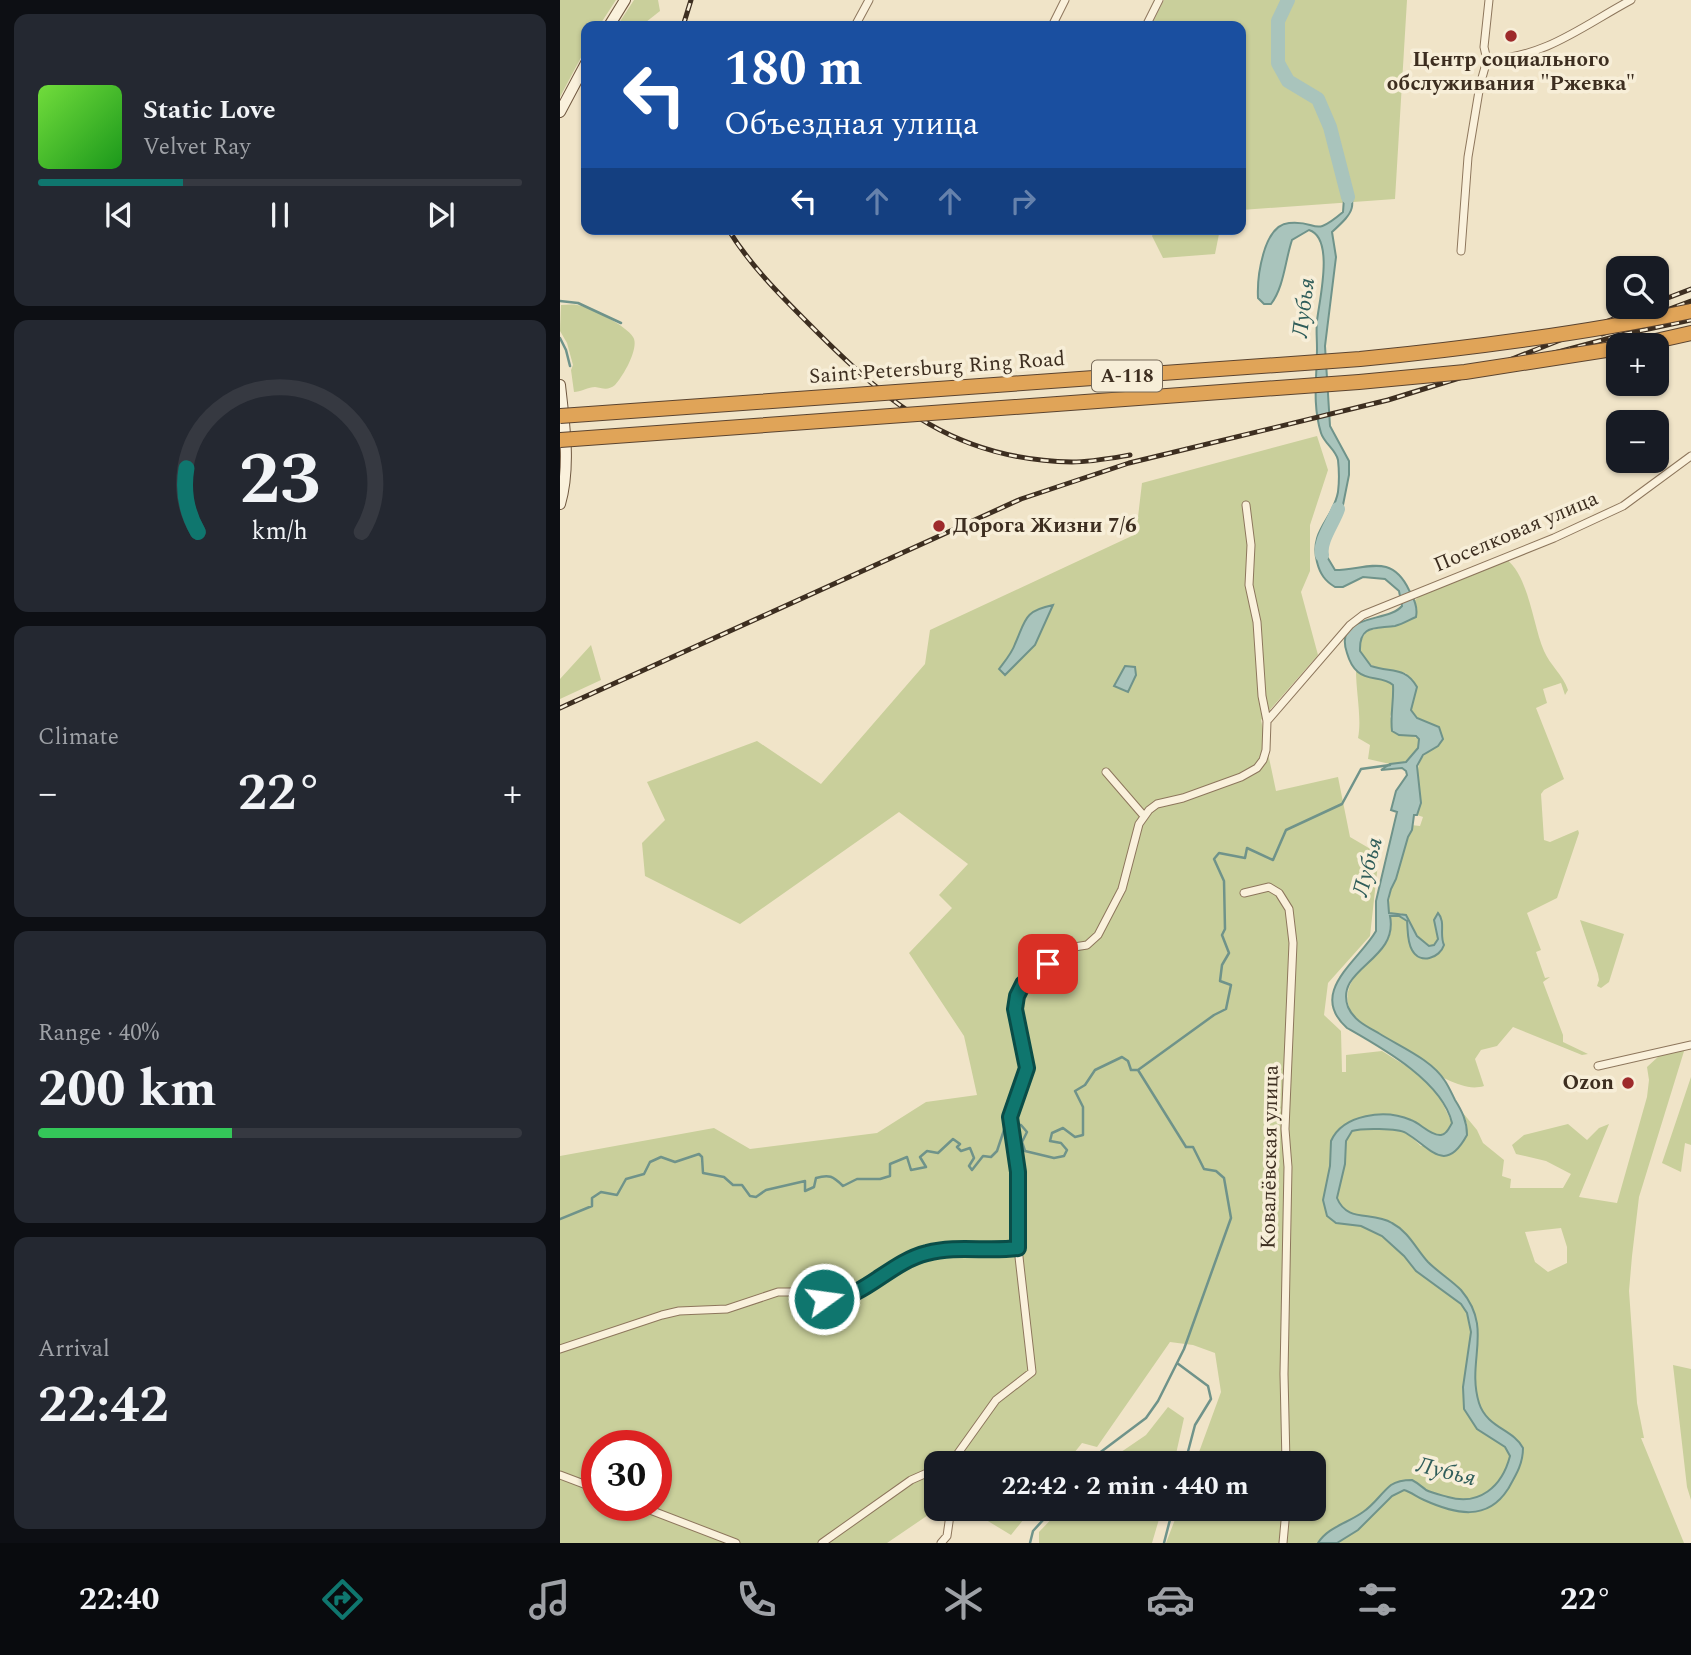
<!DOCTYPE html>
<meta charset="utf-8">
<style>
:root{--surface:#171b24;--page:#242831;--text:#f1f3f6;--muted:#9ea1a6;--line:#363941;--accent:#0f766e}
body{margin:0;font-family:Spectral,serif;background:var(--page);color:var(--text);height:100vh;display:flex;flex-direction:column;font-size:26px;white-space:nowrap}
*{box-sizing:border-box;margin:0}
p{font-size:23px;color:var(--muted)}
.icon{flex:none;width:38px;height:38px;fill:none;stroke:currentColor;stroke-width:2;stroke-linecap:round;stroke-linejoin:round}
.map{position:relative;flex:1;overflow:hidden}
.drawer{display:flex;flex-direction:column;gap:14px;padding:14px;background:#0d0f14;width:560px}
.drawer>*{flex:none}
.hud{position:absolute;left:21px;top:21px;width:665px;height:214px;border-radius:14px;box-shadow:0 2px 5px #0004;background:#1a4fa0;color:#fff;overflow:hidden}
.fabs{position:absolute;left:1046px;top:256px;display:grid;gap:14px}
.fabs a{display:grid;place-items:center;width:63px;height:63px;border-radius:14px;background:var(--surface);box-shadow:0 2px 5px #0004;font-size:35px}
.speed{position:absolute;left:21px;top:1430px;display:flex;gap:14px;font-size:35px;font-weight:700;text-align:center}
.speed>*{display:grid;place-content:center;width:91px;height:91px;border-radius:50%;background:var(--surface);box-shadow:0 2px 5px #0004;line-height:1}
.speed .limit{border:10px solid #d22;background:#fff;color:#111}
.pin{position:absolute;display:grid;place-items:center;width:60px;height:60px;color:#fff;margin:-30px;border-radius:14px;box-shadow:0 4px 10px #0006}
.me{position:absolute;width:77px;margin:-38px;rotate:76deg;stroke-linejoin:round;filter:drop-shadow(0 0 5px #0008)}
.turn{display:flex;align-items:center;gap:24px;height:147px;padding:0 28px;font-size:32px}
.turn .icon{width:91px;height:91px;stroke-width:2.5}
.turn b{display:block;font-size:49px;line-height:60px}
.lanes{display:flex;align-items:center;height:66px;padding:0 28px;background:#0003;justify-content:center;gap:35px;direction:ltr}
.lanes .off{opacity:.35}
.big{font-size:52px;font-weight:700;line-height:1.1}
.drawer .card{flex:1;display:flex;flex-direction:column;justify-content:center;gap:10px;min-width:0;padding:0 24px;border-radius:14px;background:var(--page)}
.drawer .dial{align-items:center;gap:0}
.dial svg{height:182px;overflow:visible;fill:none;stroke:var(--line);stroke-width:7;stroke-linecap:round;text-anchor:middle}
.dial text{fill:var(--text);stroke:none}
.song{display:flex;align-items:center;gap:21px}
.cover{width:84px;height:84px;border-radius:10px;background:linear-gradient(135deg,hsl(100 70% 55%),hsl(120 70% 35%))}
.played{height:7px;border-radius:4px;background:linear-gradient(90deg,var(--accent) 30%,var(--line) 30%)}
.keys{display:flex;justify-content:space-around;direction:ltr}
.heat{display:flex;justify-content:space-between;align-items:center;font-size:38px;direction:ltr}
.charge{height:10px;border-radius:5px;background:linear-gradient(90deg,#34c759 40%,var(--line) 0)}
.trip{position:absolute;left:364px;top:1451px;width:402px;height:70px;border-radius:14px;background:var(--surface);box-shadow:0 2px 5px #0004;font-weight:700;line-height:70px;text-align:center}
.tabs{display:flex;height:112px;justify-content:space-around;align-items:center;background:#090b0e;color:var(--muted)}
.tabs .icon{width:49px;height:49px}
.tabs .on{color:var(--accent)}
.tabs b{font-size:32px;color:var(--text)}
main{display:flex;flex:1;min-height:0}
.map>svg:first-child{display:block}
.green{fill:#c9cf9b;fill-rule:evenodd}
.water{fill:#a9c4bc;stroke:#6f938a;stroke-width:2}
.lines{fill:none;stroke-linecap:round;stroke-linejoin:round}
.stream{stroke:#6f938a;stroke-width:2.5}
.river{stroke:#a9c4bc;stroke-width:14}
.street-casing{stroke:#8d765c;stroke-width:9}
.secondary-casing{stroke:#6f573f;stroke-width:12}
.highway-casing{stroke:#5b4430;stroke-width:16}
.street{stroke:#faf1dc;stroke-width:7}
.secondary{stroke:#faf1dc;stroke-width:10}
.highway{stroke:#e0a458;stroke-width:14}
.rail-casing{stroke:#3d2e20;stroke-width:5}
.rail{stroke:#f7eed8;stroke-width:2.5;stroke-dasharray:8;stroke-linecap:butt}
.highway-bridge-casing{stroke:#5b4430;stroke-width:16;stroke-linecap:butt}
.highway-bridge{stroke:#e0a458;stroke-width:14}
.route-casing{stroke:#0a4d48;stroke-width:18}
.route{stroke:#0f766e;stroke-width:12}
.poi-dot{fill:#9e2a2b;stroke:#f7eed8;stroke-width:2.5}
.labels{text-anchor:middle;dominant-baseline:central;stroke-width:7;stroke-linejoin:round;paint-order:stroke}
.shield{fill:#f7eed8;stroke:#756857;stroke-width:2}
.shield-label{font-size:19px;font-weight:bold;fill:#3d2e20}
.poi-label{font-size:21px;font-weight:bold;fill:#3d2e20;stroke:#f7eed8}
.street-label{font-size:21px;fill:#3d2e20;stroke:#f7eed8}
.water-label{font-size:23px;font-style:italic;fill:#2f5d5a;stroke:#f7eed8}
</style>
<main>
<section class="drawer">
<div class="card">
<div class="song"><i class="cover"></i><div><b>Static Love</b><p>Velvet Ray</p></div></div>
<div class="played"></div>
<div class="keys"><svg class="icon" aria-label="previous" viewBox="0 0 24 24"><path d="M18 5L8 12l10 7zM5 5v14"/></svg><svg class="icon" aria-label="pause" viewBox="0 0 24 24"><path d="M8 5v14M16 5v14"/></svg><svg class="icon" aria-label="next" viewBox="0 0 24 24"><path d="M6 5l10 7-10 7zM19 5v14"/></svg></div>
</div>
<div class="card dial"><svg viewBox="0 0 100 80">
<path d="M14 69A42 42 0 1 1 86 69"/>
<path d="M14 69A42 42 0 0 1 9 41" stroke="#0f766e"/>
<text x="50" y="56" font-size="32" font-weight="700">23</text>
<text x="50" y="72" font-size="11">km/h</text>
</svg></div>
<div class="card"><p>Climate</p>
<div class="heat"><a>−</a><b class="big">22°</b><a>+</a></div>
</div>
<div class="card"><p>Range · 40%</p><b class="big">200 km</b><div class="charge"></div></div>
<div class="card"><p>Arrival</p><b class="big">22:42</b></div>
</section>
<div class="map">
<svg width="1131" height="1543" viewBox="0 0 1131 1543">
<rect width="100%" height="100%" fill="#f0e4c8"/>
<path class="green" d="M0 0H56L39 26H26V48L0 97Z
M74 0H98L100 11 81 26H57Z
M604 0H847L835 199 681 210V26H591Z
M596 229H660L655 254 603 258 592 236Z
M1 305C6 305 12 304 17 305 30 307 67 326 73 337 80 347 63 377 55 385 48 391 42 388 35 387 29 387 20 392 14 392L11 370 13 365 7 343 0 331Z
M757 436 768 470 750 525V571L741 592 758 655 701 720 716 791 778 777 790 837 819 854 810 936 768 983 764 1015 781 1031 782 1072H786V1055L822 1051 854 1071 878 1094 892 1123C881 1146 867 1129 853 1120L848 1134 861 1146 907 1124 903 1113 917 1130 923 1143 944 1160 942 1176 951 1179 950 1188H1003L1011 1174 986 1161 956 1154 952 1145 964 1135 1008 1124 1027 1140 1039 1128 1049 1124 1019 1197 1057 1203 1087 1097 1089 1080 1087 1067 1099 1056 1125 1048 1079 1197 1072 1256 1069 1291 1077 1403 1084 1438H1081L1124 1543H606L619 1509 754 1508V1463H635L661 1392 655 1353 633 1345 610 1342 537 1447 522 1443 506 1463H376L377 1509 327 1543H0V1156L154 1128 190 1149 317 1133 366 1102 417 1095 404 1036 349 953 392 908 379 895 408 864 339 812 180 924 85 876 82 843 105 820 87 782 197 741 261 784 365 664 370 630 576 534 582 483ZM1001 1228 1007 1247V1263L988 1272 975 1262 965 1232ZM37 1446H96V1505H37Z
M946 559C969 576 973 626 984 651 990 665 1003 675 1008 690L1005 695 1001 683 983 689 987 703 976 708 1004 779 984 790 981 794 984 840 990 842 1018 830 1019 833 997 898 967 913 981 950 976 952 985 978 990 977 983 982 1003 1035V1042L1028 1054 1022 1055 953 1027 937 1046 921 1050 915 1059 924 1086C911 1090 900 1085 888 1080 878 1076 871 1066 863 1060 842 1045 817 1036 798 1020 790 1014 786 1002 788 992 795 959 839 954 830 916H839L847 921C848 933 847 947 858 956L882 941 883 932 875 928 878 939 874 945 869 946C856 939 853 922 841 913H829C827 892 838 867 845 846 847 838 852 833 851 825L860 826 863 817 857 815C866 786 843 762 878 746L879 727 857 718 850 709 853 699 846 673C825 671 800 668 799 643L807 631 843 623 856 605 854 601 867 590Z
M31 645 41 680 0 699V679Z
M796 671C809 679 823 677 833 685 833 696 834 708 830 717L850 735 859 739 858 748 846 762 830 764 808 759 810 745 798 738C802 719 796 692 796 671Z
M1020 920 1064 934 1049 982 1041 988 1037 986 1039 980 1038 974Z
M1131 1077V1145L1125 1143 1121 1172 1102 1163Z
M1113 1365 1131 1369V1500L1127 1487Z
M608 1407 624 1418 614 1463H545L586 1435Z
M408 1509H472L451 1535Z
M501 1509V1508L602 1509 592 1543H479V1532Z"/>
<path class="water" d="M786 177C796 208 796 210 772 232L776 257 765 346 770 426 789 461V475L782 510 766 534V555L775 570C806 570 831 552 849 590 854 599 858 607 856 617 849 620 843 624 835 626 816 629 799 624 800 651L811 666C831 673 845 666 857 687L851 710 857 718 879 727 883 739 878 746 863 755 857 766 861 803 857 815H854L852 830 848 837 836 879 831 889 828 900 829 913 846 915 857 936 869 946 874 945 878 939 874 920 878 913C886 922 879 934 884 945 880 958 860 965 852 950 847 941 848 931 847 921L839 916H830C839 961 774 968 788 1007 794 1021 808 1027 820 1034 841 1047 872 1060 885 1081 889 1087 892 1094 895 1100 902 1111 907 1121 907 1135 885 1175 871 1148 846 1133 838 1128 801 1128 792 1131L786 1141 785 1164 777 1198C787 1223 812 1211 832 1223 849 1232 856 1249 868 1262 878 1272 891 1280 901 1290 934 1329 906 1360 919 1403 927 1428 953 1429 963 1448 963 1464 956 1475 948 1489 927 1522 895 1514 864 1500 857 1497 851 1492 844 1490L832 1496 798 1530 777 1543H758C768 1527 788 1523 803 1512 814 1505 821 1493 831 1485 837 1481 845 1480 852 1480 858 1483 861 1486 866 1490 872 1493 881 1495 888 1497 919 1506 942 1487 950 1456L945 1447 917 1429 904 1409 903 1387 911 1332 907 1313 901 1304 856 1271 844 1256 822 1236 801 1226 776 1223 767 1216 763 1200 770 1166 771 1141C783 1114 825 1109 851 1120 860 1123 871 1136 881 1135 887 1134 889 1128 892 1123 882 1081 822 1048 787 1028 747 992 799 961 816 931V901L837 812 831 810 836 791 847 775 846 771 842 768 821 770 830 764 846 762 858 748 859 739 856 736 839 735 832 731C830 715 834 701 833 685 823 676 808 681 798 672 792 667 789 660 787 653 773 613 828 623 842 606L839 591 825 579 803 577 783 587H775C765 581 760 574 757 562 749 530 773 520 778 492 779 484 779 469 778 460 776 450 764 443 761 433 752 404 757 377 757 348 757 339 756 329 757 321 759 301 775 238 749 230L732 240C725 261 724 287 711 304H704L698 298C697 278 703 225 729 223 760 220 751 239 783 212L784 198 779 179Z
M493 605 475 645 445 675 439 669C445 661 452 653 455 644 466 619 464 611 493 605Z
M565 666 575 667 576 675 568 692 554 686Z"/>
<g class="lines">
<path class="stream" d="M0 301 18 303 61 323
M0 338 6 350 10 366
M454 1124 461 1125 467 1132 462 1142 465 1151 494 1158 504 1156 507 1150 501 1143 490 1141 492 1133 503 1128 515 1137 523 1135V1107L515 1091 525 1085 535 1070 562 1057 568 1061 571 1070H578L654 1015 666 1009 671 985 660 981 662 965 669 953 662 935 665 929 664 881 654 859 659 853 685 858 687 848 713 860 726 830 782 804 801 769 830 765
M0 1219 32 1206V1198L41 1192 57 1195 66 1179 84 1174 90 1162 101 1157 115 1162 139 1154 142 1157 143 1173 164 1177 173 1185H182L190 1196 196 1197 206 1190 245 1181V1191L254 1187 256 1178C269 1174 273 1176 283 1186L297 1179H320L330 1176V1164L347 1157 351 1170 366 1167 360 1157 367 1151 378 1153 393 1139 400 1144 397 1147 401 1151 410 1148 414 1158 409 1166 412 1170 423 1156 431 1157 437 1151 445 1127 448 1125
M617 1363 648 1386 651 1399 635 1425 625 1463
M529 1463 538 1454 586 1418 598 1401 624 1349 671 1218 664 1178 656 1171 644 1169 633 1147H626L578 1070
M470 1543 473 1531 494 1508
M604 1543 613 1508"/>
<path class="river" d="M728 0 718 21V63L728 81 758 99 770 127 788 197
M762 555C759 541 774 522 778 509"/>
<g class="street-casing">
<path id="street" d="M295 26 309 0
M492 26 505 0
M586 26 599 0
M927 60C986 57 1021 27 1071 0
M901 251 908 157 920 85 927 60 924 47 929 0
M707 721 790 625 803 615 994 538 1063 506 1131 456
M546 772 584 816
M684 893 709 887 719 893 729 909 733 943 725 1129 728 1167 724 1374 726 1463
M1038 1066 1131 1045
M0 1349 102 1315 119 1311 167 1309 218 1292H230L264 1299 283 1296 298 1291 330 1269 367 1253 385 1250 435 1251 458 1248
M391 1463 436 1400 472 1372 458 1248V1172L450 1117 467 1068 457 1024V996L463 984 500 954 508 948 527 945 538 935 562 889 579 824 589 810 597 804 623 798 681 777 697 768 703 760 706 750 707 721 702 696 697 622 689 585 691 545 686 505
M0 1475 37 1489
M77 1505 176 1543
M262 1543 351 1480 376 1469
M381 1543 387 1536 391 1508
M723 1543 725 1521 724 1508"/>
</g>
<g class="secondary-casing">
<path id="secondary" d="M49 26 65 0
M0 112 26 63
M0 385C4 423 11 466 0 504"/>
</g>
<g class="highway-casing">
<path id="highway" d="M1078 345 1131 333"/>
</g>
<use href="#street" class="street"/>
<use href="#secondary" class="secondary"/>
<use href="#highway" class="highway"/>
<g class="rail-casing">
<path id="rail" d="M123 26 131 0
M168 229C191 267 224 299 255 330 332 407 397 460 512 462 531 462 552 458 570 455
M1097 302 1131 289
M1042 334 1131 301
M987 355 1065 334 1131 320
M0 708 461 499 569 463 828 400 922 371 1086 306"/>
</g>
<use href="#rail" class="rail"/>
<g class="highway-bridge-casing">
<path id="highway-bridge" d="M0 416 800 359C911 348 1021 334 1131 311
M0 440 799 382 905 372 1059 348"/>
</g>
<use href="#highway-bridge" class="highway-bridge"/>
</g>
<g class="lines">
<g class="route-casing">
<path id="route" d="M264 1299C275 1298 285 1296 296 1292 320 1280 339 1260 367 1253 396 1245 428 1252 458 1248V1172L450 1117 467 1068 455 1009 457 996 463 984 488 964"/>
</g>
<use href="#route" class="route"/>
</g>
<g class="poi-dot">
<circle cx="951" cy="36" r="7"/>
<circle cx="379" cy="526" r="7"/>
<circle cx="1068" cy="1083" r="7"/>
</g>
<g class="labels">
<rect class="shield" x="532" y="360.5" width="70" height="31" rx="5"/>
<g class="shield-label">
<text x="567" y="376">А-118</text>
</g>
<g class="poi-label">
<text x="951" y="60">Центр социального<tspan x="951" dy="24">обслуживания "Ржевка"</tspan></text>
<text x="393" y="526" text-anchor="start">Дорога Жизни 7/6</text>
<text x="1054" y="1083" text-anchor="end">Ozon</text>
</g>
<g class="street-label">
<text transform="translate(377 368) rotate(-4)">Saint Petersburg Ring Road</text>
<text transform="translate(956 532) rotate(-23)">Поселковая улица</text>
<text transform="translate(710 1157) rotate(-89)">Ковалёвская улица</text>
</g>
<g class="water-label">
<text transform="translate(744 308) rotate(-83)">Лубья</text>
<text transform="translate(808 867) rotate(-75)">Лубья</text>
<text transform="translate(886 1472) rotate(14)">Лубья</text>
</g>
</g>
</svg>
<div class="fabs">
<a><svg class="icon" aria-label="search" viewBox="0 0 24 24"><circle cx="10" cy="10" r="6"/><path d="M15 15l6 6"/></svg></a>
<a>+</a>
<a>−</a>
</div>
<div class="speed"><div class="limit">30</div></div>
<div class="pin" style="left:488px;top:964px;background:#d93025"><svg class="icon" aria-label="arrive" viewBox="0 0 24 24"><path d="M6 21V4h12l-3 4 3 4H6"/></svg></div>
<svg class="me" style="left:264px;top:1299px" viewBox="-20 -20 40 40"><circle r="17" fill="#0f766e" stroke="#fff" stroke-width="3"/><path d="M0-11L8 9 0 5-8 9z" fill="#fff"/></svg>
<div class="trip">22:42 · 2 min · 440 m</div>
<div class="hud">
<div class="turn"><svg class="icon" aria-label="left" viewBox="0 0 24 24"><path d="M17 20v-9H6M10 6l-5 5 5 5"/></svg><div><b>180 m</b>Объездная улица</div></div>
<div class="lanes"><svg class="icon" aria-label="left" viewBox="0 0 24 24"><path d="M17 20v-9H6M10 6l-5 5 5 5"/></svg><svg class="icon off" aria-label="ahead" viewBox="0 0 24 24"><path d="M12 20V5M6 11l6-6 6 6"/></svg><svg class="icon off" aria-label="ahead" viewBox="0 0 24 24"><path d="M12 20V5M6 11l6-6 6 6"/></svg><svg class="icon off" aria-label="right" viewBox="0 0 24 24"><path d="M7 20v-9h11M14 6l5 5-5 5"/></svg></div>
</div>
</div>
</main>
<nav class="tabs">
<b>22:40</b>
<svg class="icon on" aria-label="directions" viewBox="0 0 24 24"><path d="M12 3l9 9-9 9-9-9zM9 14v-3h6M13 9l2 2-2 2"/></svg>
<svg class="icon" aria-label="music" viewBox="0 0 24 24"><path d="M9 18V5l10-2v13"/><circle cx="6" cy="18" r="3"/><circle cx="16" cy="16" r="3"/></svg>
<svg class="icon" aria-label="phone" viewBox="0 0 24 24"><path d="M5 4h4l2 5-3 2q2 4 5 5l2-3 5 2v4C11 20 4 13 5 4z"/></svg>
<svg class="icon" aria-label="climate" viewBox="0 0 24 24"><path d="M12 3v18M4 7l16 10M4 17L20 7"/></svg>
<svg class="icon" aria-label="car" viewBox="0 0 24 24"><path d="M5 17H2v-5l4-1 3-4h7l3 4 3 1v5h-3M9 17h6M6 11h13"/><circle cx="7" cy="17" r="2"/><circle cx="17" cy="17" r="2"/></svg>
<svg class="icon" aria-label="filters" viewBox="0 0 24 24"><path d="M4 7h16M4 17h16"/><circle cx="9" cy="7" r="2"/><circle cx="15" cy="17" r="2"/></svg>
<b>22°</b>
</nav>
